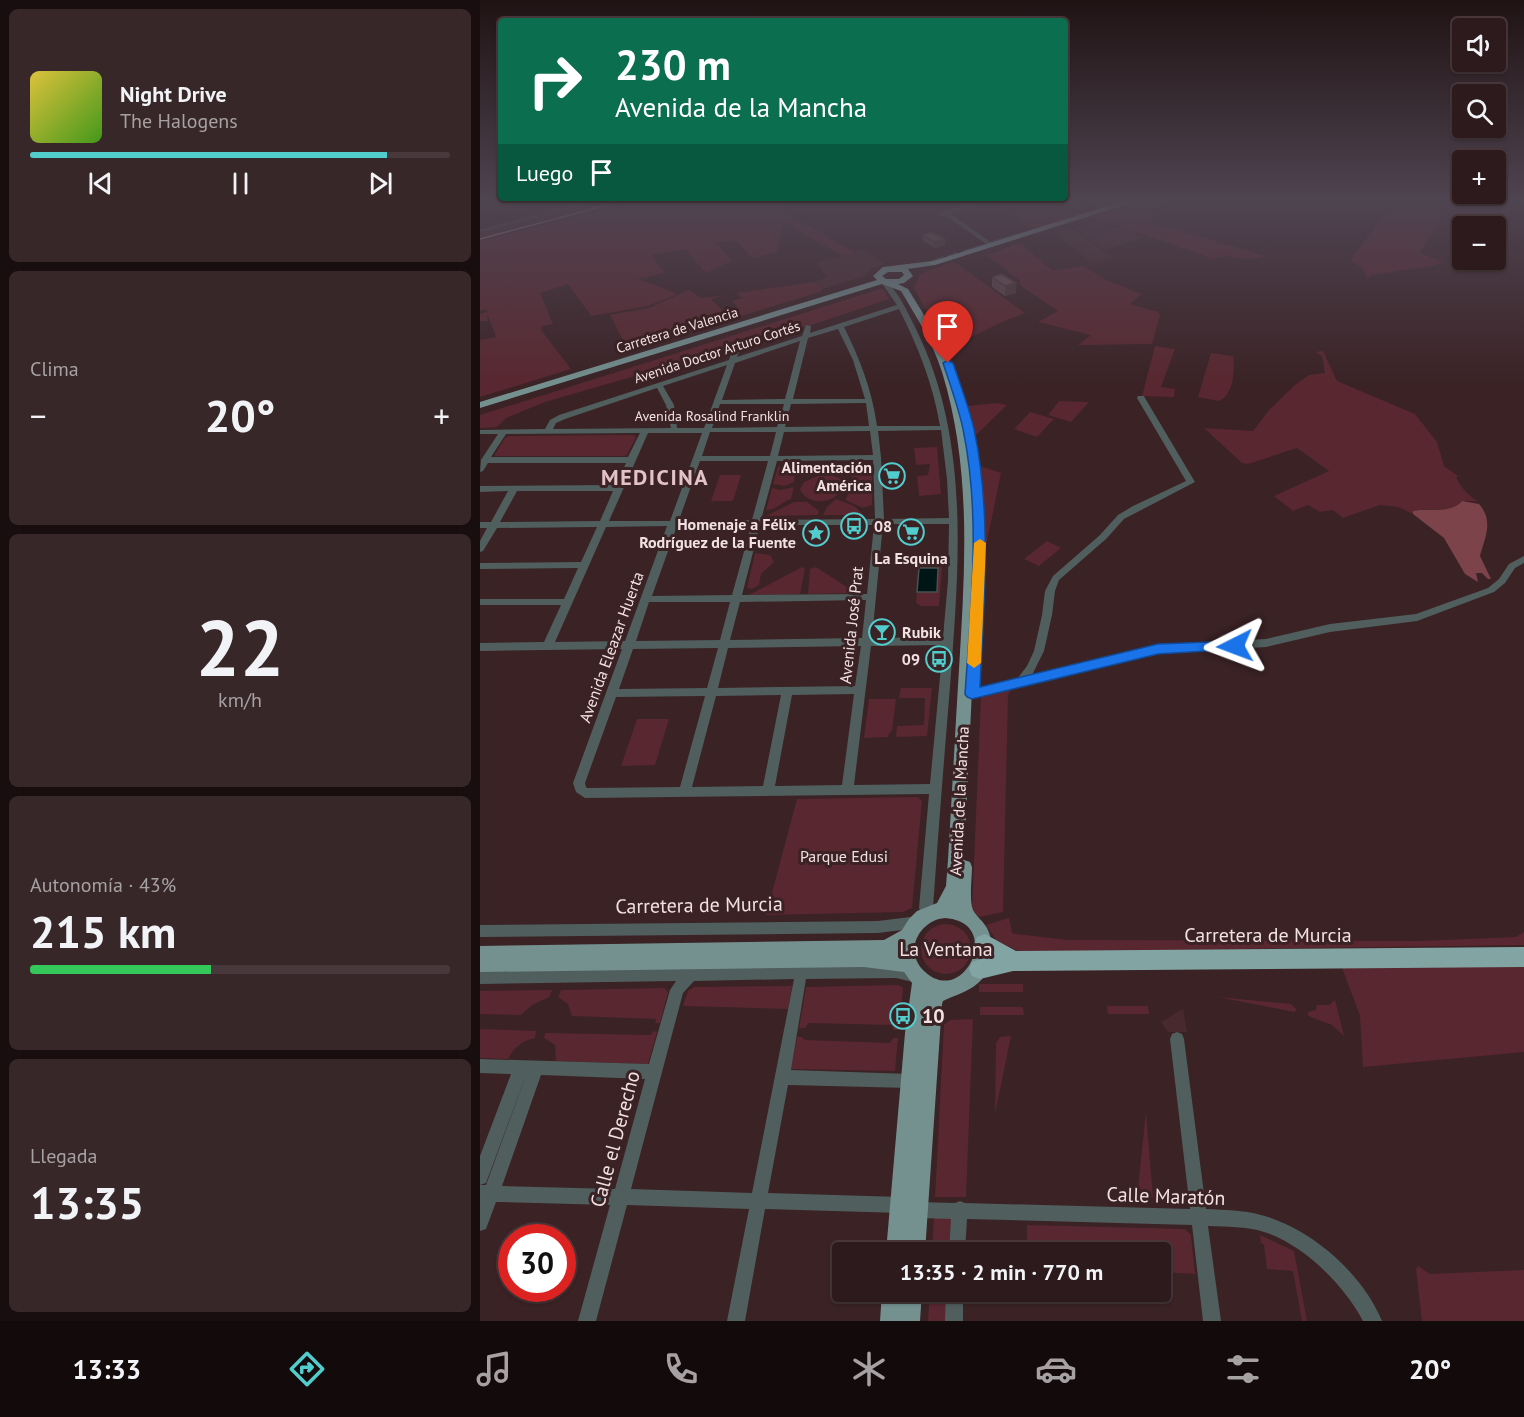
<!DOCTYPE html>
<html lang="es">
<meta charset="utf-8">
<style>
:root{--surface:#2c1a1c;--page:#382729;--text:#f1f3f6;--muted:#a6a1a3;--line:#48383b;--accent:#52cdcd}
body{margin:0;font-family:"PT Sans",sans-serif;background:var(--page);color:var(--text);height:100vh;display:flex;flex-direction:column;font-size:22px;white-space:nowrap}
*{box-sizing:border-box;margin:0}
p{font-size:20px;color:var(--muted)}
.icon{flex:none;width:33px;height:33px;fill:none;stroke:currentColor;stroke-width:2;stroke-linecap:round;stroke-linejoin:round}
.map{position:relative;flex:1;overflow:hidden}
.side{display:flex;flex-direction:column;gap:9px;padding:9px;background:#180e0f;width:480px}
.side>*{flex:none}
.guide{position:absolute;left:18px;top:18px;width:570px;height:183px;border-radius:6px;box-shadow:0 2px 4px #0004,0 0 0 2px var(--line);background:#0b6e4f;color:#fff;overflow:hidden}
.fabs{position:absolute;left:972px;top:18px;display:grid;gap:12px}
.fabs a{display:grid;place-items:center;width:54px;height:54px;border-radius:6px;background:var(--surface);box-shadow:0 2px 4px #0004,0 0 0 2px var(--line);font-size:30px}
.speed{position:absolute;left:18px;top:1224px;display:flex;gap:12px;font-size:30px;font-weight:700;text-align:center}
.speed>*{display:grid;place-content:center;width:78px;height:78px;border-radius:50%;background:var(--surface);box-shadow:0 2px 4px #0004,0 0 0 2px var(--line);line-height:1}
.speed .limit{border:9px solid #d22;background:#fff;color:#111}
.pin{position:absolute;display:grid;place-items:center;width:51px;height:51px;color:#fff;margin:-62px -26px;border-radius:50% 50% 50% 0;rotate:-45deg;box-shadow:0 0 6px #0007}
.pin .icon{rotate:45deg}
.me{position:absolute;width:66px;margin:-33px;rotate:267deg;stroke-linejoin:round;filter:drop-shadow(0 0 4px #0008)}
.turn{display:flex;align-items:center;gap:21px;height:126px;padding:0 18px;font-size:27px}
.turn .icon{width:78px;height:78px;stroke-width:2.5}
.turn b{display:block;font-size:42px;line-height:51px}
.then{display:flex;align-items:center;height:57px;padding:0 18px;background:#0003;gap:12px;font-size:22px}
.big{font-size:45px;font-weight:700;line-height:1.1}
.side .tile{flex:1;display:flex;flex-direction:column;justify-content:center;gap:9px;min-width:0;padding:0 21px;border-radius:9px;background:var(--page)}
.side .dial{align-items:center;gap:0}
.dial b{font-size:78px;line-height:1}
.song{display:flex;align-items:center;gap:18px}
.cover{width:72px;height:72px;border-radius:9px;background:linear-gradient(135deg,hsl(50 70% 55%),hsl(100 70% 35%))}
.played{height:6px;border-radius:3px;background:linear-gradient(90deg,var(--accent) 85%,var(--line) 85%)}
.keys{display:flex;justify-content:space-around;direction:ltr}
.heat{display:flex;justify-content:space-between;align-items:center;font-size:33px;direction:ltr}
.charge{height:9px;border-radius:4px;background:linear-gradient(90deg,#34c759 43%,var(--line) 0)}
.trip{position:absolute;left:352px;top:1242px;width:339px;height:60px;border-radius:6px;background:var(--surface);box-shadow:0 2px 4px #0004,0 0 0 2px var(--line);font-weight:700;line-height:60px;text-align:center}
.menu{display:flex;height:96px;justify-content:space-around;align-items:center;background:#120a0b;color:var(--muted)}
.menu .icon{width:42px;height:42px}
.menu .active{color:var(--accent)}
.menu b{font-size:27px;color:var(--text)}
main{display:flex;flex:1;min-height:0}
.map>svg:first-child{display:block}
.built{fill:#482a2e}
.green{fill:#59272f}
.forest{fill:#7c434b}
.water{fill:#001515;stroke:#495253;stroke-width:1.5}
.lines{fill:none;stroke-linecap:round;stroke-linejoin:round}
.stream{stroke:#495253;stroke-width:1.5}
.minor{fill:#505e5d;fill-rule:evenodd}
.major{fill:#749190;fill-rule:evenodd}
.highway{fill:#82a5a4;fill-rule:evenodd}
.rail{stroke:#a18d8f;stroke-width:1.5}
.wall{fill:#5c4447}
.shaded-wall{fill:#4b3739}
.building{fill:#6b4f52;stroke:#4b3739;stroke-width:1.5}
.route{fill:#1a73e8;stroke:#114b97;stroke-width:1.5}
.slow{fill:#f59e0b}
.labels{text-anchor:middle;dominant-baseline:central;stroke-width:6;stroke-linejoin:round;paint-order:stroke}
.far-street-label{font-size:14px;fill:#f2e1e3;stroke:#3a2225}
.poi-label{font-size:16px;font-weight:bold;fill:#f2e1e3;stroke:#3a2225;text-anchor:end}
.street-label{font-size:16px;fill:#f2e1e3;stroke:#3a2225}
.park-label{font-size:16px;fill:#f3dfe1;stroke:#3a2225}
.near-street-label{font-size:20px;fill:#f2e1e3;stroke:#3a2225}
.near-park-label{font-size:20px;fill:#f3dfe1;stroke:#3a2225}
.near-poi-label{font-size:20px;font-weight:bold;fill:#f2e1e3;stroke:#3a2225;text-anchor:start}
.district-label{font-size:22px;font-weight:bold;letter-spacing:1.5px;fill:#e4c3c6;stroke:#3a2225}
</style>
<main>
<section class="side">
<div class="tile">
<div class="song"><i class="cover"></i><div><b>Night Drive</b><p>The Halogens</p></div></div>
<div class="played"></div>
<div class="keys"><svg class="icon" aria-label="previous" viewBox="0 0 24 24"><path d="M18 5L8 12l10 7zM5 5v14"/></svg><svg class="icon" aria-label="pause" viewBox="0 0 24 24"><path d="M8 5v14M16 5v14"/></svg><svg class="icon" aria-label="next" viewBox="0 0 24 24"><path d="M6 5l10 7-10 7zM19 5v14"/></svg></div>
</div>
<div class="tile"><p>Clima</p>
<div class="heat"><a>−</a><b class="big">20°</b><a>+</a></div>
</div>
<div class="tile dial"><b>22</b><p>km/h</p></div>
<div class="tile"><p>Autonomía · 43%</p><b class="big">215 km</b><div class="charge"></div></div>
<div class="tile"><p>Llegada</p><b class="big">13:35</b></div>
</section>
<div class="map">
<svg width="1044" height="1321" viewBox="0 0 1044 1321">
<rect width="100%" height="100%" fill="#3a2225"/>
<path class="built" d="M101 202H148L0 240V231L7 229 3 227Z
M617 220 663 237 625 250 595 228Z
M591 228 633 258 613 263 574 233Z
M383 250 405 264 391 269 385 276 343 289 335 282 347 277 337 263Z
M703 1009 707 1032H688L681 1022Z"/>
<path class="green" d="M154 202H299L314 217 375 253 363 256 303 222 297 252 273 258 255 240 236 243 252 261 226 273 205 249 171 255 185 273 158 279 198 294 168 306 111 316 88 284 60 293 73 324 62 326 61 330 91 369 0 397V340L16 337 7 313 8 321H0V314L7 312 6 309 0 311V241Z
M515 202H593L602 210 628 202H644L552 230Z
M660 202H682L681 205 685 209 667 221 784 256C767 265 751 250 734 259L610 217Z
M950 209 966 212 939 253 963 262 952 266 892 275 887 279 883 268 870 261 907 211Z
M540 243 573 271 603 266 626 280 661 294 650 304 678 312 680 315 672 344 598 345 611 335 558 322 578 311 541 286 540 281 506 255Z
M470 263H476L545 313 524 321 467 349 434 288 440 274Z
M335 282 343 289 340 292 148 350 130 315 169 308 209 290 221 298 245 295 231 299 243 311 257 306 252 301 262 298 257 293Z
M400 289H403L409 299 328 326 65 402 26 418 17 427 0 428V415Z
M675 346 695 349 681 387 695 389 694 397 662 396Z
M843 351 857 381 935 414 957 442 964 466 978 476 976 478C982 488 987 495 998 501H982C970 515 950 506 934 511L933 514 918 507 900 505 863 518 853 510 840 512 828 505 813 511 794 496 849 471 817 448 768 464 762 463 724 428 773 431 789 410 815 385 829 375 845 373 842 356 835 352Z
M731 353 753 356C755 369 754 395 739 401L718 397Z
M579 401 609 402 591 422 568 415Z
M518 403 527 405 494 437 487 406Z
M550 412 574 419 557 437 534 429Z
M153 435 156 437 147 455 144 456H15V454L25 438 29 436Z
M457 447 461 494 439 496 437 476 448 475 450 464 436 465 434 448Z
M298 466 315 473 314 482 305 486 293 484Z
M500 466 521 473 505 551Z
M392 467V505L383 508 365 500 369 493 372 474Z
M240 475H261L253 501H231Z
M338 476 352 475 362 479 364 483C361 487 361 491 357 495 347 505 325 503 320 489L324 482Z
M314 487 311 499C301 502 297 510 286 510L292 488 300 490Z
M356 499 374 506 384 515H343L347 507Z
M314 502H327L339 511 338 515 286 516Z
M567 541 581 548 559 566 544 559Z
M275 553 290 555 294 562 281 574 279 585 272 589 267 588Z
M463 556 459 606H441L436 603 437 592 457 591 458 568H439V560L445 557Z
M322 567 325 569 320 594 269 595Z
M336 567 376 593 328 594 330 569Z
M421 688H452L447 736 416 737 417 726 444 725 445 698H419Z
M532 688 528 695 523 912 499 917 492 910 501 696Z
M389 699H416L412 731 409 733 408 737 384 738Z
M157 719H189L175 765 141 766Z
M438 797 442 801 432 908 423 912 286 915 317 799Z
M529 918 532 933 535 934 588 940 941 941 1036 937 1044 932V945L540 952 516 940 506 925Z
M441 949a25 25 0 1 1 50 0a25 25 0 1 1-50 0Z
M861 965H1044V1052L883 1067 880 1016Z
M499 984H543V992H499Z
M419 985 423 988 419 1030H414L412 1025 329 1023 325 1028H319L326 987Z
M312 986 308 1009 203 1006 208 991 214 987Z
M185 988 188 993 180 1023H175L176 1019 92 1016 88 1004 78 997 81 990Z
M72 990 69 997 52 1005 41 1015 0 1014V991Z
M738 997 811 1004 817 1010 814 1012Z
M855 1000 864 1036 852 1025 828 1016V1012L836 1010 837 1005H849Z
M627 1006H668L669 1014H628Z
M500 1007H543L544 1015H500Z
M493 1019 486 1197H455L464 1025 470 1020Z
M0 1029 56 1031 55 1038C42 1041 34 1047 28 1059L0 1058Z
M173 1031 177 1032 168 1064 76 1061 75 1045 64 1038 65 1033 171 1035Z
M531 1036 515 1114 516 1043 520 1037Z
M317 1037H322L325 1040 410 1043 413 1038H418L415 1071 311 1069Z
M666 1112 673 1198 657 1197Z
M454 1217 472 1219 476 1227 475 1252H452Z
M547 1225 705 1229 711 1235 715 1274 681 1272V1252H547Z
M780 1235 814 1251 827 1321H822L813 1271 787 1269 784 1245 781 1243Z
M938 1266 950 1274 1044 1270V1321H942L936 1269Z
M450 1292H473L471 1321H448Z"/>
<path class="forest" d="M982 501 999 504C1014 521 1005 537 1000 556L1011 579H1008L1002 573H996L998 582 985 574 964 538 933 514V511C948 507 970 515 982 501Z"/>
<path class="water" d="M439 568H458L457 592H437Z"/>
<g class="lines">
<path class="stream" d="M0 231 111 202
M511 242 545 232
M483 251 507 244
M468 256 476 253
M452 261 463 257"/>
<path class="minor" d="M497 202H506L471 214 513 244V246H509L465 215 461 217 458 215 466 211Z
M402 281H406C419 293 427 311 435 327 491 439 479 565 470 687 464 760 458 834 453 908L455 915 453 919 448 921 443 919 445 922 443 926 438 928 398 933 0 937V925L398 921 438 916 443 918 439 908 449 794 105 798 96 792 93 783 142 649 0 651V643L64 642 81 605H0V599H84L98 568 0 569V563L101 562 117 527 17 528 3 551 0 552V541L7 528H0V522H11L28 491 0 492V486L136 485 146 463H8L3 471 0 472 1 460 18 434H0V430L65 429 70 420 79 415 249 360 254 345 261 347 257 357 322 336 326 325 331 326 330 333 417 305 401 282ZM419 309C438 346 453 384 460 426H397C392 390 380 359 364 327ZM358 329 373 360 385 399H313L328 338ZM320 341 305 399 242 400 255 363ZM247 365 224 428H197L194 405 183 386ZM177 388 186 405 191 428 73 429 76 423 85 419ZM386 403 389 426 305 427 311 404ZM240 404H304L297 427 232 428ZM461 430 467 479 469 518 404 519 401 457 398 431ZM390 431 393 455 298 456 304 432ZM230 432H296L290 456H222ZM160 433 148 457H11L26 434ZM168 433H222L190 521H129ZM393 460 395 519 281 520 297 461ZM220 461H288L272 520H199ZM37 491H133L120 521 20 522ZM403 524H469L468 581 463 637 392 638ZM280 525H394L387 594 262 595ZM187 526 145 641 75 642 126 527ZM197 526H271L252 595 172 596ZM386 600 382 638 250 640 260 602ZM169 602H250L240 640 156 641ZM463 645 450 784 374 785 391 646ZM381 646 375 686 238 688 248 648ZM238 648 227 688 139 689 153 649ZM374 694 362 785 295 786 312 695ZM301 695 283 786 212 787 236 696ZM225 696 200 787 107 788 106 787 105 783 136 697Z
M658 396H664L665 398 715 482 644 519 626 539 579 580 575 591 572 615 564 651 552 675 678 645 786 639 850 624 936 614 1008 588 1019 579 1029 564 1044 556V563L1035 568 1025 583 1014 592 937 621 850 632 786 647 678 653 492 698 488 697 487 694 488 691 537 679 547 666 554 651 562 615 565 591 573 576 620 535 638 515 653 506 706 481 657 398Z
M416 964 438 970 440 975 438 980 433 982 416 978 326 979 311 1070 430 1074 435 1076 437 1081 435 1086 430 1088 308 1085 288 1193 421 1197 427 1199 429 1205 427 1211 421 1213 285 1209 265 1321H247L269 1209 147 1205 116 1321H98L130 1205 16 1202 6 1229 0 1231V1156L31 1074 0 1073V1059L169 1064 190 990 196 981 0 984V970ZM314 979 272 1193 151 1189 203 993 214 981ZM46 1075 6 1185H0L6 1183ZM61 1075 165 1079 135 1189 22 1186Z
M697 1032 702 1034 704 1039 726 1209C745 1210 763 1210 781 1215 831 1228 882 1273 902 1321H883C865 1286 823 1244 784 1232 766 1226 747 1227 728 1226L741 1321H723L712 1225 487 1219 485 1252H469L471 1219 438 1218 432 1216 430 1210 432 1204 438 1202 475 1203 480 1201 485 1203 710 1209 690 1039 692 1034Z
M466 1292H483V1321H465Z"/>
<path class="major" d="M452 261H455V265L428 269 433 276 424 283 418 284 428 289C444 315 461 341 471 370 504 466 498 568 493 668 490 732 487 796 484 860L490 862 492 867C492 877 489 901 493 910 496 916 503 921 507 928 517 948 513 974 493 987 484 993 473 996 463 1001L462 1004 445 1252H406L425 1033 432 983 424 972 384 967 0 972V946L404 940 422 930 429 919 437 911 457 903 466 886 468 860C472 796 475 733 479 669 485 569 492 469 462 372 453 343 436 316 421 291L402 284 0 408V402L397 280 393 276 403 267ZM408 272H422L424 275 419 279H406L402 276ZM465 918C526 922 482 1012 442 969 424 948 441 920 465 918Z
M402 1292H442L440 1321H400Z"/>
<path class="highway" d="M640 202H654L455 265 447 263Z
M505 934 536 951 1044 947V967L533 971 500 979 492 976 489 969 492 962 507 957 497 951 494 944 497 937Z"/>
<path class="rail" d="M0 239 139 202"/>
</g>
<path class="wall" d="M442 235 465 245 455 248 443 241Z
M512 277 536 283V293L525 296 512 287Z"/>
<path class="shaded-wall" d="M465 239V245L455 248 454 242Z
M536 283V293L525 296V286Z"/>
<path class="building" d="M451 232 465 239 454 242 442 235Z
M522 274 536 283 525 286 512 277Z"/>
<linearGradient id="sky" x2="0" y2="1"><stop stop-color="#201314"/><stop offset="0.52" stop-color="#4f4451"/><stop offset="1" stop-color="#4f4451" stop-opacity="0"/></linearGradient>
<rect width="1044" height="387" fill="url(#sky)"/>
<path class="route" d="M468 360 473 363C480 384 489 407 494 429 512 514 504 601 500 687L678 644 755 641 759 642 761 646 759 649 678 654 492 699 487 697 485 694C491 606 501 516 483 429 478 406 470 384 463 363Z"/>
<path class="slow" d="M500 539 506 543 501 663 494 668 487 663 494 543Z"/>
<defs>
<g id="supermarket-ring" transform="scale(1.35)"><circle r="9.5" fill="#3a2225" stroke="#52cdcd" stroke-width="1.5"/><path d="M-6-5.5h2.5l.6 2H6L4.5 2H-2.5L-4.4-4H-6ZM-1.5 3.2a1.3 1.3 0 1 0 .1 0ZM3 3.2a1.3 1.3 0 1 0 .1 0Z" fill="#52cdcd"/></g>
<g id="bus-ring" transform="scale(1.35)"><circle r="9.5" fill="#3a2225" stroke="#52cdcd" stroke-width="1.5"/><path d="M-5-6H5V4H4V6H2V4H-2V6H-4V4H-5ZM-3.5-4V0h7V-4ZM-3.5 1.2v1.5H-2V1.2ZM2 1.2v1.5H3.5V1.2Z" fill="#52cdcd"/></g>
<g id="sight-ring" transform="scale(1.35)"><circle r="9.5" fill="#3a2225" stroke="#52cdcd" stroke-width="1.5"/><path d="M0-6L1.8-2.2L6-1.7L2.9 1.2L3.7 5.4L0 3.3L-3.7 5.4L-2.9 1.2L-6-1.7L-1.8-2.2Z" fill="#52cdcd"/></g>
<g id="bar-ring" transform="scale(1.35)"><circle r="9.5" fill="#3a2225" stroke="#52cdcd" stroke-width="1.5"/><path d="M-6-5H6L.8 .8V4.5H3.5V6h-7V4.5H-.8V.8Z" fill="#52cdcd"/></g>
</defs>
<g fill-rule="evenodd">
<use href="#supermarket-ring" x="412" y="476"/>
<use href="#bus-ring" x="374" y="526"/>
<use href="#supermarket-ring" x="431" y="532"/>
<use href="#sight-ring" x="336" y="533"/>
<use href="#bar-ring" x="402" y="632"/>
<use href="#bus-ring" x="459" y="659"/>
<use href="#bus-ring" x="423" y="1016"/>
</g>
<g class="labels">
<g class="far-street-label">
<text transform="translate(197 330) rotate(-17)">Carretera de Valencia</text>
<text transform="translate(237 352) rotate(-18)">Avenida Doctor Arturo Cortés</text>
<text x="232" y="416">Avenida Rosalind Franklin</text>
</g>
<g class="poi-label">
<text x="392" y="467">Alimentación<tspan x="392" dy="18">América</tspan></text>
<text x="316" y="524">Homenaje a Félix<tspan x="316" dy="18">Rodríguez de la Fuente</tspan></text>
<text x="394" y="526" text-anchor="start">08</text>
<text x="431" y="558" text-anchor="middle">La Esquina</text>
<text x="422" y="632" text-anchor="start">Rubik</text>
<text x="440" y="659">09</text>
</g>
<g class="street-label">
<text transform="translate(371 625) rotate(-84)">Avenida José Prat</text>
<text transform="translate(131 647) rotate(-70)">Avenida Eleazar Huerta</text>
<text transform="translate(479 801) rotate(-87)">Avenida de la Mancha</text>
</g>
<g class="park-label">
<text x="364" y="856">Parque Edusi</text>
</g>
<g class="near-street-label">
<text transform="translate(219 905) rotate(-1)">Carretera de Murcia</text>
<text x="788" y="935">Carretera de Murcia</text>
<text transform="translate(135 1139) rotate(-75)">Calle el Derecho</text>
<text transform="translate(686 1196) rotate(2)">Calle Maratón</text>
</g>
<g class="near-park-label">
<text x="466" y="949">La Ventana</text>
</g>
<g class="near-poi-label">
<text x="442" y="1016">10</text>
</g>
<g class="district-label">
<text x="175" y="477">MEDICINA</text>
</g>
</g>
</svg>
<div class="fabs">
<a><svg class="icon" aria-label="sound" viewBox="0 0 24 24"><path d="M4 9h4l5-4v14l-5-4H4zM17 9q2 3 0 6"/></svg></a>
<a><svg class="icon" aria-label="search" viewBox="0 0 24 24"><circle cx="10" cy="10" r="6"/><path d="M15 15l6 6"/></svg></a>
<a>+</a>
<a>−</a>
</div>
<div class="speed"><div class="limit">30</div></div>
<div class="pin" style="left:468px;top:363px;background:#d93025"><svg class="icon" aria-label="arrive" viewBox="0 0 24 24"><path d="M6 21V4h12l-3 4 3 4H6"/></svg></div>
<svg class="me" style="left:755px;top:646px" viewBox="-20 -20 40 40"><path d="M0-17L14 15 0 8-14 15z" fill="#1a73e8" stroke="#fff" stroke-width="4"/></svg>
<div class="trip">13:35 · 2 min · 770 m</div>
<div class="guide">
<div class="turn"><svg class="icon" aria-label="right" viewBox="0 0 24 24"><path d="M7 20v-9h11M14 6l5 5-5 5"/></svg><div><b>230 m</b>Avenida de la Mancha</div></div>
<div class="then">Luego<svg class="icon" aria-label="arrive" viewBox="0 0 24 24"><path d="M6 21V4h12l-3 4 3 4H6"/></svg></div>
</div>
</div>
</main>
<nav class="menu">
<b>13:33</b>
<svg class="icon active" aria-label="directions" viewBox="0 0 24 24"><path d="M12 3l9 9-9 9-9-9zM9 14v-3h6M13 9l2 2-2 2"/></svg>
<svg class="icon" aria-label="music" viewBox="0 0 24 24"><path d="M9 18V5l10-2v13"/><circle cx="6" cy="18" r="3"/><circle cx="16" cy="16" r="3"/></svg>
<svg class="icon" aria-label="phone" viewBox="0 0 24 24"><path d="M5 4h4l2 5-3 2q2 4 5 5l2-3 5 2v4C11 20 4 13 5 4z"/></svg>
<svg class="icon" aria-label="climate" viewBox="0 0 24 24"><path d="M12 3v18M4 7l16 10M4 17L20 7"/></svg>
<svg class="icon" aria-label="car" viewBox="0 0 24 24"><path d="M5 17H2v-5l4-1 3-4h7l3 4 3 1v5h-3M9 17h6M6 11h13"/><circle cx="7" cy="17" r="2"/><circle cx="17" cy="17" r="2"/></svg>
<svg class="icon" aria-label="filters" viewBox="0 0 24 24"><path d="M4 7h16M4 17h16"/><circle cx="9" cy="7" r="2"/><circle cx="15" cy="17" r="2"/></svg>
<b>20°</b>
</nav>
